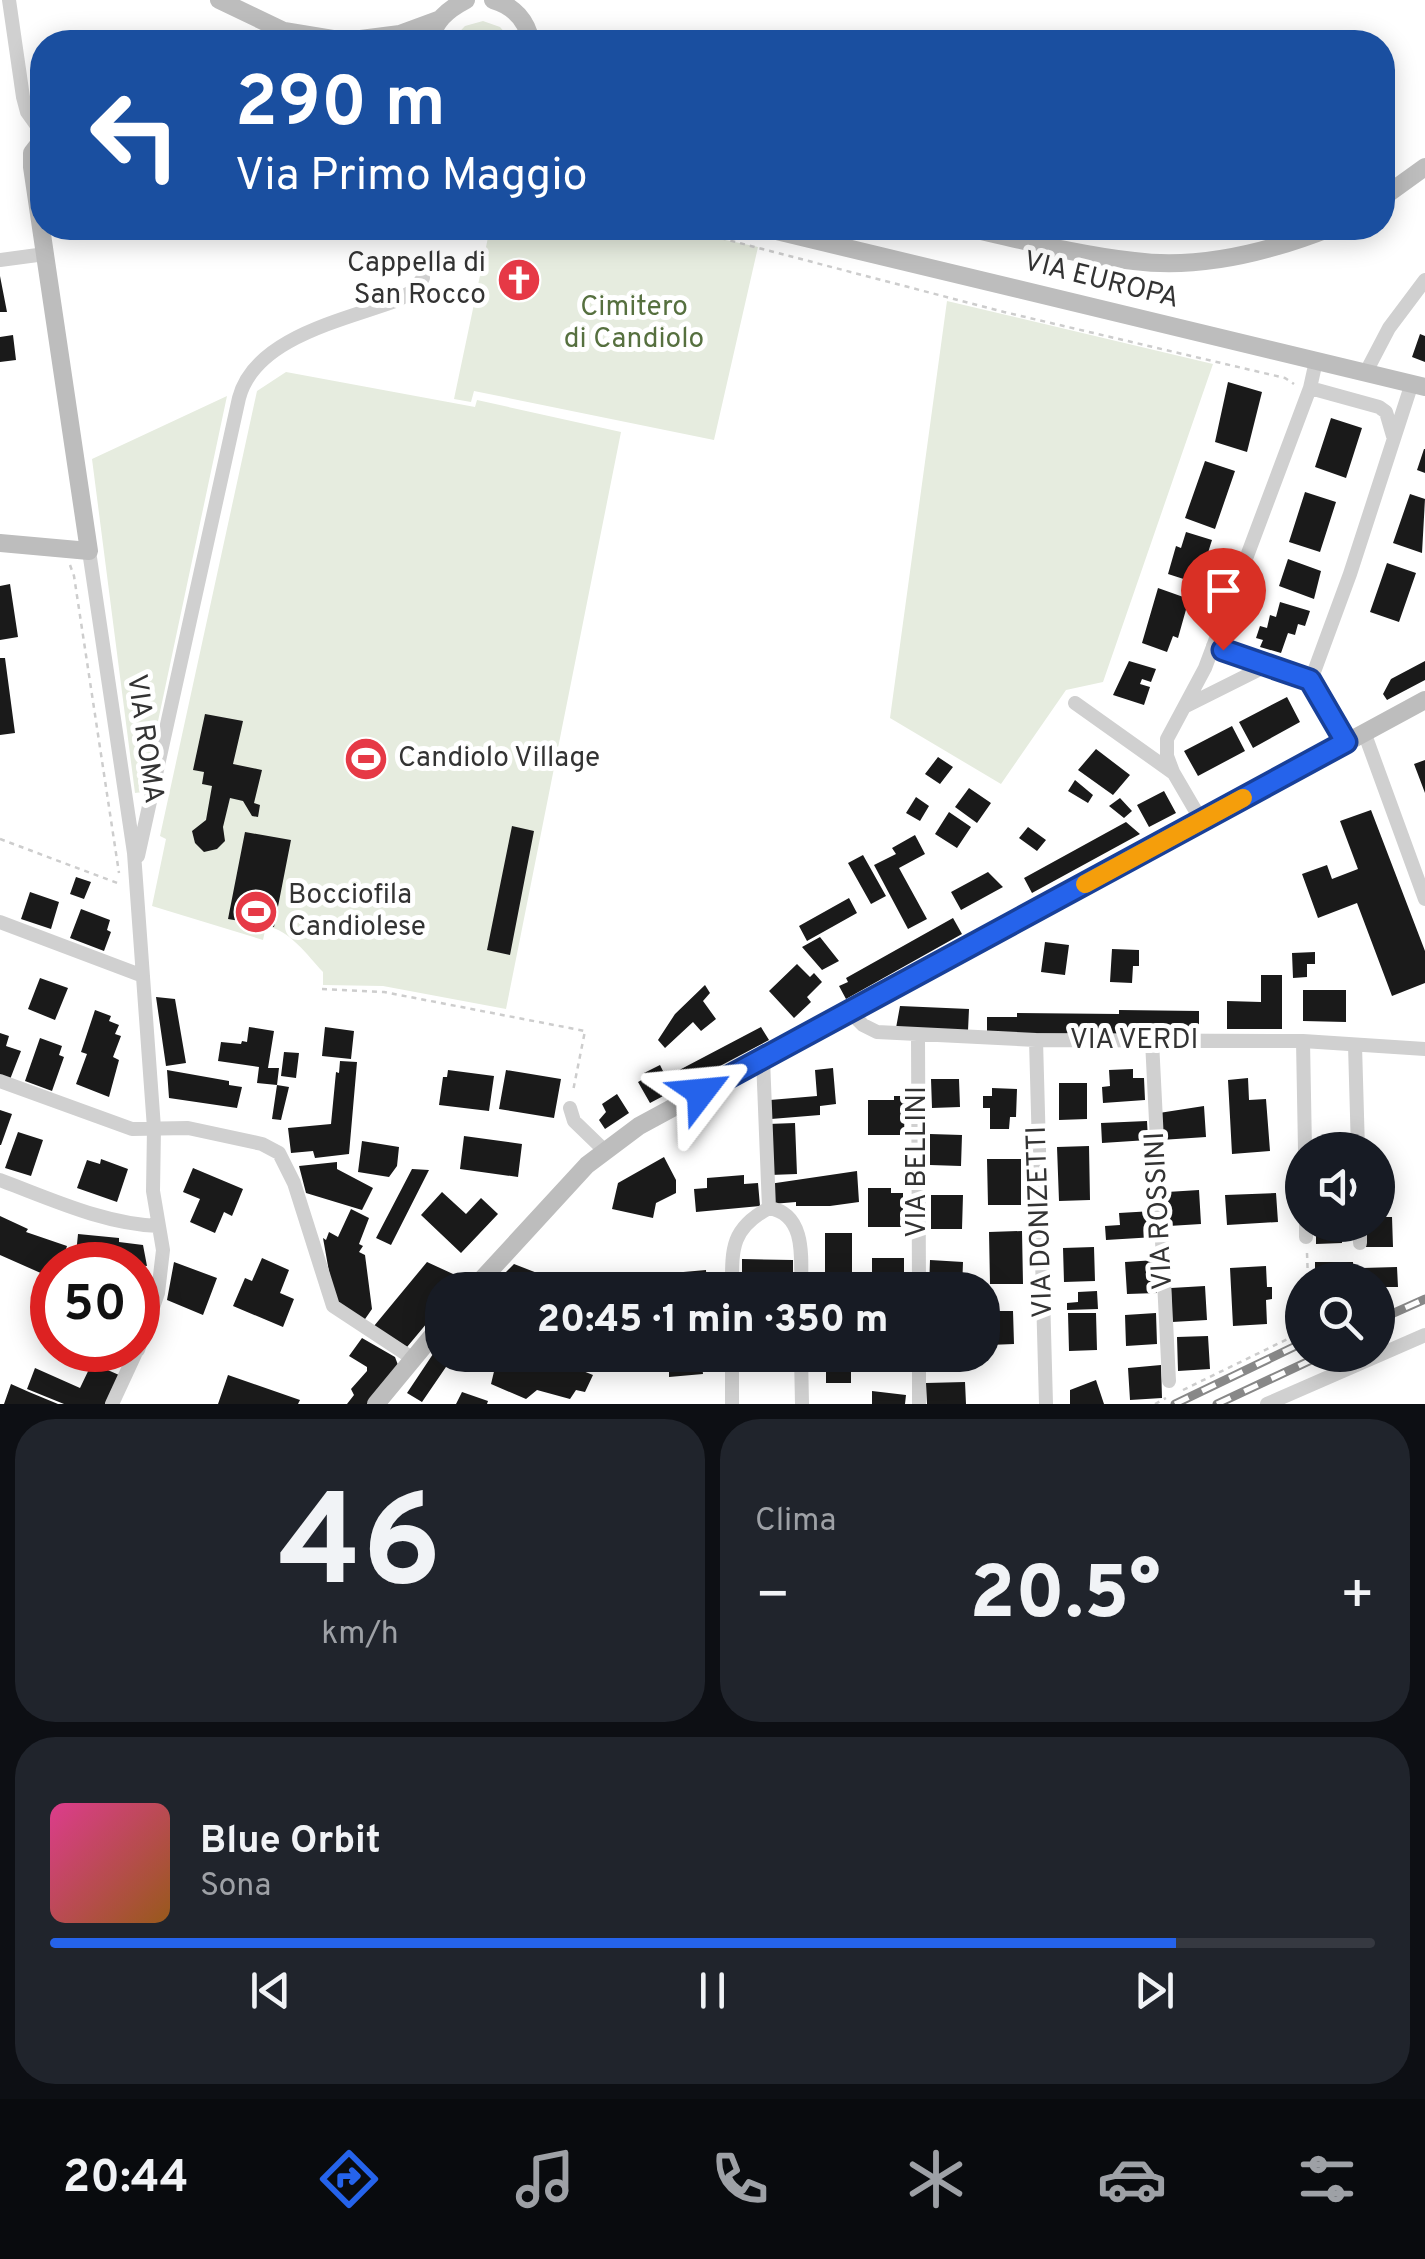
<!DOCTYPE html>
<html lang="it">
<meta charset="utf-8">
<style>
:root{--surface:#171b24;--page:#20242c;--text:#f1f3f6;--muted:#9ea1a6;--line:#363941;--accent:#2563eb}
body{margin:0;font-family:Overpass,sans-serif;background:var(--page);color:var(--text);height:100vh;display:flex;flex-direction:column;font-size:38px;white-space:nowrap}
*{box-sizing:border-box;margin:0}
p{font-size:32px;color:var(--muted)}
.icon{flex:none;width:55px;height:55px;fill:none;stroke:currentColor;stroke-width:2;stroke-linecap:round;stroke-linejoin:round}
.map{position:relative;height:1404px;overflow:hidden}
.side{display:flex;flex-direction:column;gap:15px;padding:15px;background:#0d0f14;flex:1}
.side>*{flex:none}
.banner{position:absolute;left:30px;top:30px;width:1365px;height:210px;border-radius:40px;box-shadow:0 5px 25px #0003;background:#1a4fa0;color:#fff;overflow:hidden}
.buttons{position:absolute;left:1285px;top:1132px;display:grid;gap:20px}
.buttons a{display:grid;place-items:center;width:110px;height:110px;border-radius:50%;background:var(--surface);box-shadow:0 5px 25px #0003;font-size:50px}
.speed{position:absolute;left:30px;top:1242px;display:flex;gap:20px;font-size:50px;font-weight:700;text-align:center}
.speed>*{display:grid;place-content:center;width:130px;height:130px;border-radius:50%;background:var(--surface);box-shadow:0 5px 25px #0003;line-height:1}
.speed .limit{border:15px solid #d22;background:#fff;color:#111}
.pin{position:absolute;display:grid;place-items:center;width:85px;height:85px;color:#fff;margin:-102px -42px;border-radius:50% 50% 50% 0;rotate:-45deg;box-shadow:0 0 10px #0007}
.pin .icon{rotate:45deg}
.me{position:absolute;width:110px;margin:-55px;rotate:61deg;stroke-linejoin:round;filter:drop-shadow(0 0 8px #0008)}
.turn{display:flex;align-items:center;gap:35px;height:210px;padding:0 40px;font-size:45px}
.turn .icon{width:130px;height:130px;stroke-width:2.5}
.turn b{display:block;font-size:70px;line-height:85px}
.big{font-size:75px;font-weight:800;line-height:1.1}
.side .card{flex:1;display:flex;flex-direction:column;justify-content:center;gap:15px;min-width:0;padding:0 35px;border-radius:40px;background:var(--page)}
.side .dial{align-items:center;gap:0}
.dial b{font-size:130px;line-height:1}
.song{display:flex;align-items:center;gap:30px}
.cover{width:120px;height:120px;border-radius:15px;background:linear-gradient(135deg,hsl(330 70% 55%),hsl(30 70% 35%))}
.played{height:10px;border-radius:5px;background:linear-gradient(90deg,var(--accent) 85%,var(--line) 85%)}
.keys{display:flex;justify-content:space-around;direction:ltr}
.heat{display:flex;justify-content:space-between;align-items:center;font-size:55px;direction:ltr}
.side .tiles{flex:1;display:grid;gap:15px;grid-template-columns:1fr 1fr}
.card:last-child{grid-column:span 2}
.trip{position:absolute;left:425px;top:1272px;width:575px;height:100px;border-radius:40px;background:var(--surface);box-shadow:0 5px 25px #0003;font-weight:800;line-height:100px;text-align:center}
.tab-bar{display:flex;height:160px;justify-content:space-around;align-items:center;background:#090b0e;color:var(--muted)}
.tab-bar .icon{width:70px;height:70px}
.tab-bar .selected{color:var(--accent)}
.tab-bar b{font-size:45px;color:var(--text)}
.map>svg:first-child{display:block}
.green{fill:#e6ecdf}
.building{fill:#1a1a1a}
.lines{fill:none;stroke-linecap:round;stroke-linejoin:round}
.path{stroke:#cdcdcd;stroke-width:2.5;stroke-dasharray:5 5;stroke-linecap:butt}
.street{stroke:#d0d0d0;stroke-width:14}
.secondary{stroke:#bdbdbd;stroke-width:18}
.rail-casing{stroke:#888;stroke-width:9}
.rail{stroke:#fff;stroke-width:5;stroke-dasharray:15;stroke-linecap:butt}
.route-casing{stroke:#184099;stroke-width:25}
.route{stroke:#2563eb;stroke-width:18}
.slow{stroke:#f59e0b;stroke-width:18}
.labels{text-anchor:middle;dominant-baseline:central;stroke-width:10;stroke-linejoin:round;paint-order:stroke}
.poi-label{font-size:28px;fill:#333;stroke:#fff;text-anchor:start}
.street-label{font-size:28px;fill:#333;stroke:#fff}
.park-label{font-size:28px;fill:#56703f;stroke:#fff}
</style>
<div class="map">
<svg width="1425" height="1404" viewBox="0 0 1425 1404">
<rect width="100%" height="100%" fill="#fff"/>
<path class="green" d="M483 21 500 27 513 42H450L465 26Z
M490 228H670L758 247 714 440 474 391 471 402 454 399Z
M947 301 1213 364 1103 682 1066 690 1001 784 890 718Z
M286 372 475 407 477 400 621 432 506 1009 383 986 323 985V972C307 955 290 930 266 926L263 940 152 906 166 839 160 836 257 391Z
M227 396 143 792 135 793 92 459Z"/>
<path class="building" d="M506 266 529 269 534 278 530 286 521 290 503 285Z
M0 276 7 312H0Z
M1420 334 1425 336V362L1412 357Z
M13 335 16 360 0 362V337Z
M1228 382 1262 392 1247 452 1215 442Z
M1331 418 1362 428 1346 478 1315 467Z
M1424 449H1425V473L1417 470Z
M1205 461 1235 471 1215 529 1185 518Z
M1305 492 1336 502 1320 552 1289 542Z
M1410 494 1425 499 1422 553 1393 543Z
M1186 532 1212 540 1200 578 1195 576 1193 582 1168 574 1176 546 1181 548Z
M1288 559 1321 571 1314 599 1279 586Z
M1387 563 1416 573 1399 622 1370 612Z
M10 584 18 637 0 640V586Z
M1158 588 1189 599 1178 638 1173 636 1167 652 1142 643Z
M1280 602 1310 611 1305 626 1298 624 1295 635 1288 633 1281 653 1260 647 1263 640 1256 638 1260 626 1267 628 1270 615 1276 617Z
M0 658H5L15 733 0 735Z
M1129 661 1156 669 1151 682 1142 679 1140 684 1150 687 1144 705 1113 695Z
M1425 661V680L1387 700 1383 694 1391 679Z
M1287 697 1300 722 1253 748 1239 722Z
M205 714 243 721 233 764 262 770 254 803 260 805 258 817 252 816 243 801 230 798 223 827 225 841 217 849 204 852 195 843 192 831 206 820 212 786 202 784 204 772 193 770Z
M1232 726 1245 751 1198 776 1184 751Z
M1096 749 1130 775 1113 795 1078 770Z
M938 757 953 767 940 784 925 774Z
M1425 760V793L1414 764Z
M1075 780 1093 795 1088 803 1068 791Z
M969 788 991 803 977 823 955 807Z
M1164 791 1176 813 1149 827 1137 805Z
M916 797 929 806 920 821 906 813Z
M1120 798 1132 811 1124 818 1109 806Z
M1371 810 1425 951V983L1392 996 1357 903 1318 918 1302 874 1327 865 1332 879 1358 869 1340 821Z
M949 812 971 827 957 848 935 834Z
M1126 822 1140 834 1032 893 1024 878Z
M512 826 534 831 510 955 487 950Z
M1028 827 1046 840 1037 851 1019 838Z
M245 832 291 840 274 927 228 919Z
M915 835 925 854 899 868 927 919 908 929 874 865 896 854 892 848Z
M863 855 886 896 871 904 848 863Z
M988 872 1003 887 961 910 951 892Z
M76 877 91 882 84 899 70 894Z
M30 892 59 902 51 929 21 919Z
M849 898 857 913 807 941 799 926Z
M81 909 110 920 107 930 111 932 104 951 70 938Z
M953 918 962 934 846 999 839 986 848 982 846 978Z
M820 937 839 961 822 970 802 947Z
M1045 942 1069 945 1065 975 1041 972Z
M1112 949 1139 950V966H1133L1132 983 1110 982Z
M1315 952V964H1307V977L1293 978 1292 953Z
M797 964 810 977 814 973 822 982 807 997 811 1002 794 1018 769 991Z
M1261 975H1282V1029H1227V1001L1261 1002Z
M40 978 68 988 55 1020 28 1009Z
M705 985 710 993 703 1001 716 1019 701 1031 693 1022 665 1048 658 1040 675 1014Z
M1303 990H1346V1022L1303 1021Z
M156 997 175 999 186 1063 166 1066Z
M900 1006 969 1009 968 1031 896 1028Z
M95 1010 111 1016 109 1021 119 1025 115 1034 121 1036 113 1057 119 1060 109 1097 76 1084 87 1054 81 1052Z
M1119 1010 1199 1011V1035L987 1033V1017H1017V1013L1119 1014Z
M249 1027 274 1031 268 1068H279L277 1085 257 1083 259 1067 218 1061 221 1042 241 1044 242 1041 247 1042Z
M325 1027 354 1031 351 1059 322 1056Z
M761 1027 769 1040 650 1103 638 1082 647 1077 644 1073 660 1065 666 1077Z
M0 1033 9 1036 6 1046 21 1051 9 1082 0 1079Z
M40 1038 62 1046 59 1055 64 1057 52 1091 25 1081Z
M284 1052 299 1053 296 1078 281 1076Z
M340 1061 357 1062 349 1154 315 1158 313 1151 291 1153 288 1128 331 1124 336 1072 339 1073Z
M833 1068 836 1104 820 1106V1115L771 1119 770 1100 817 1096 815 1070Z
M1133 1069V1078H1144L1145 1100 1103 1103 1102 1087 1110 1086 1109 1070Z
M167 1070 229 1081V1085L242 1087 237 1108 169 1098Z
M448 1070 494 1076 489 1111 439 1105 443 1077H447Z
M506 1070 561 1079 554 1118 499 1109Z
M1248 1078 1249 1100 1266 1099 1270 1151 1232 1154 1228 1080Z
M931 1079H959L960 1107 932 1108Z
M1059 1083H1087V1119L1059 1120Z
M277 1085 289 1087 281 1120 272 1119Z
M992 1088 1017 1089 1016 1117H1010L1009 1129H990V1108H983V1096H992Z
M617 1094 629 1113 605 1129 599 1120 606 1112 602 1104Z
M894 1096H905L904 1135H868V1100H894Z
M1204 1106 1206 1137 1161 1140 1159 1113Z
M0 1110 12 1114 1 1145H0Z
M1147 1121 1148 1140 1102 1143 1101 1123Z
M795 1123 797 1174 770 1175 768 1124Z
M18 1132 43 1140 31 1176 5 1168Z
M930 1134 962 1135 961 1166 930 1165Z
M1342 1135 1343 1150H1317V1137Z
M464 1136 522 1144 518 1177 460 1169Z
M362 1141 399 1147 397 1166 389 1177 358 1172Z
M1089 1146 1090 1200 1059 1201 1057 1147Z
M664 1157 676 1180V1193L656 1203 653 1218 612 1209 618 1183Z
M101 1159 128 1169 117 1202 77 1188 87 1160 100 1164Z
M987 1159H1021V1205H988Z
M337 1162V1169L373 1188 362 1210 306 1193 299 1166Z
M1378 1164H1385V1188H1378Z
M193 1168 243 1189 232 1216 224 1212 215 1233 190 1222 200 1199 183 1192Z
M412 1169 429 1170 391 1245 376 1238Z
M857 1171 859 1202 830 1206H796V1202L772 1204 769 1184Z
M744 1175V1184L758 1183 760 1206 696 1212 694 1189 707 1188V1178Z
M868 1188H891V1193H903V1227H868Z
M1199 1190 1201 1224 1169 1226 1167 1192Z
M442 1192 466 1214 481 1198 498 1214 461 1253 421 1215Z
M1276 1193 1278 1222 1227 1225 1225 1195Z
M931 1195H963L962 1229H931Z
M351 1209 369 1218 359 1244 363 1246 359 1252 365 1255 372 1309 363 1322 335 1305 323 1238 326 1240 329 1232 338 1237Z
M1153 1211 1155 1237 1106 1240 1105 1226 1120 1225 1119 1213Z
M0 1216 28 1229 26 1232 67 1246 61 1265H52V1278L0 1255Z
M1378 1217H1392L1393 1247H1366L1365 1225H1378Z
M1316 1225H1342V1243L1316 1244Z
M1022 1231 1023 1284H990L989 1232Z
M825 1233H852V1278H825Z
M78 1234 119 1238V1242L143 1245 147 1266 112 1263V1258L76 1254Z
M1094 1247 1095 1281 1064 1282 1063 1248Z
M262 1258 289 1270 280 1293 294 1299 283 1327 233 1306 245 1278 252 1281Z
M872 1258H904V1290H872Z
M742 1259 793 1260V1290H742Z
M930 1260 963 1262 962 1290H929Z
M1156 1260 1157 1293 1127 1294 1125 1262Z
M174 1262 217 1278 203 1315 167 1300Z
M427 1262 464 1279 455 1290H442V1305L407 1347 374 1326Z
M1315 1262H1353V1280L1315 1279Z
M514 1264 568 1285 572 1274 591 1281 587 1290H488Z
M1266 1266 1267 1287H1272V1299L1266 1300 1267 1324 1233 1326 1230 1268Z
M1397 1267 1398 1287H1378V1280H1363L1362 1268Z
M706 1270 707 1289 674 1290 672 1273Z
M1205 1286 1207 1320 1172 1322 1171 1288Z
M1097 1291 1098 1309 1067 1310V1303L1078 1302V1292Z
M997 1311H1013L1014 1344 989 1345 988 1316H997Z
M1068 1313H1096L1097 1350 1069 1351Z
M1156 1313 1157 1344 1126 1346 1125 1315Z
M1208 1336 1210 1369 1178 1371 1177 1337Z
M362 1338 395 1357 398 1365 367 1404H347L354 1395 351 1389 367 1371V1367L349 1356Z
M95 1350H130L124 1363Z
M433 1354 448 1364 422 1402 407 1393Z
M498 1355H531L565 1365 567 1355H570L586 1361 583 1371 593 1375 585 1392 576 1390 570 1399 537 1390 526 1399 491 1384Z
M669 1355H701L703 1374 669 1377Z
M826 1357H851V1383H826Z
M92 1363 119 1375 105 1404H64L27 1389 35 1368 80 1388Z
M1161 1365 1162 1398 1130 1400 1128 1368Z
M228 1375 300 1400 298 1404H218Z
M1096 1380 1104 1404H1070V1390Z
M965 1382 966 1404H927L926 1383Z
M11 1384 29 1392 58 1404H4Z
M872 1391 906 1395 905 1404H872Z
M462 1392 488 1401 487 1404H456Z"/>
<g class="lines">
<path class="path" d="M682 228 1004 312 1285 378 1294 384
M70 565 74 576 119 873
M0 839 120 884
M322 989 384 992 585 1031 573 1091
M1307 1253 1308 1280
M1183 1390 1302 1332
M1155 1404 1166 1398"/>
<path class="street" d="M9 0 23 97 27 112 42 133
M0 260 45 254
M1366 372 1389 328 1425 280
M1310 388 1379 407 1386 412 1393 436
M89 551 134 853 154 1128 153 1191 163 1250 158 1293 138 1350
M1213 646 1311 680 1346 742
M1311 680 1350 574 1412 383
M1075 703 1172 772
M1186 706 1266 666
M1364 732 1425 899
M1201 820 1173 772 1167 756V739L1205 668 1310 388 1316 361
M138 856 239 398C255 337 345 320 398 300L414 290 423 278
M0 922 143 976
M850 1012 863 1025 877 1032 1036 1040 1303 1041 1425 1049
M918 1035 919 1290
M1036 1040 1046 1404
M1152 1041 1169 1381
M1303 1041 1305 1150
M1355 1045 1358 1150
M763 1059 769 1208
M0 1081 132 1129 188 1128 262 1144 279 1153 294 1183 333 1306 412 1358
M570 1108 574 1121 604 1150
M0 1180C51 1199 104 1224 159 1226
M769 1208C807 1214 801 1260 801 1290
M1306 1225V1237
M1360 1225V1243
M732 1290C732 1250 730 1229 769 1208
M801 1355 802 1404
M919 1355V1404
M112 1404 137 1350
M732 1404V1355
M1267 1404 1425 1335"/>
<path class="secondary" d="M219 0 284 31 351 42
M493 0C514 6 527 21 531 42
M345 41 400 34 438 20
M430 42C434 21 447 10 466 0
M1382 198 1425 167
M764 228 1425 387
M967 228C1022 240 1078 255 1134 261 1201 270 1269 252 1330 228
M0 543 89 551 32 167V153L42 140
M472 1290 587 1165 639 1126 1425 700
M376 1404 442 1324"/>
<g class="rail-casing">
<path id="rail" d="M1378 1320 1425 1299
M1175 1404 1302 1343
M1217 1404 1322 1355"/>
</g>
<use href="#rail" class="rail"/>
</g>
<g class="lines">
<g class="route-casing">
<path id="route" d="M701 1092 1346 742 1310 680 1223 650"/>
</g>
<use href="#route" class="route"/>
<path class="slow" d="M1085 884 1243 798"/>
</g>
<defs>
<g id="church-disc" transform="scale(2.25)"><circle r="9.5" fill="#e63946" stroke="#fff"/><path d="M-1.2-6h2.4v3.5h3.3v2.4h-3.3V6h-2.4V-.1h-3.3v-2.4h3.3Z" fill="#fff"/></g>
<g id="stadium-disc" transform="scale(2.25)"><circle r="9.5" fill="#e63946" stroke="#fff"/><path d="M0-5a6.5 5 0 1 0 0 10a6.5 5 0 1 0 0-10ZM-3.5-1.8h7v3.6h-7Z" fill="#fff"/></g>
</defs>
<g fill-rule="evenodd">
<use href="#church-disc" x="519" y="280"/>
<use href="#stadium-disc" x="366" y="759"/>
<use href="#stadium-disc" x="256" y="912"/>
</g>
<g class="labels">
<g class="poi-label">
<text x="486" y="264" text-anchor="end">Cappella di<tspan x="486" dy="32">San Rocco</tspan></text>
<text x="398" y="759">Candiolo Village</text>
<text x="288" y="896">Bocciofila<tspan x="288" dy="32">Candiolese</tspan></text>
</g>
<g class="street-label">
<text transform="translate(1101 281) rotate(14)">VIA EUROPA</text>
<text transform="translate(144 739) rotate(82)">VIA ROMA</text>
<text x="1134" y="1041">VIA VERDI</text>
<text transform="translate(918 1162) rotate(-90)">VIA BELLINI</text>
<text transform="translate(1160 1211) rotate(-93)">VIA ROSSINI</text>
<text transform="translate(1041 1222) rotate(-92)">VIA DONIZETTI</text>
</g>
<g class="park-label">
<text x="634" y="308">Cimitero<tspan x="634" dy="32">di Candiolo</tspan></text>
</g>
</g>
</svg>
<div class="buttons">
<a><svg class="icon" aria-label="sound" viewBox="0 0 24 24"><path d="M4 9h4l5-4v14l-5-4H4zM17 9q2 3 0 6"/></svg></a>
<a><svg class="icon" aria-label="search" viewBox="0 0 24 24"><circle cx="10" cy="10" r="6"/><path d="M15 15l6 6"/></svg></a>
</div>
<div class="speed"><div class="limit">50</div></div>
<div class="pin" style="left:1223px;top:650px;background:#d93025"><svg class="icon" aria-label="arrive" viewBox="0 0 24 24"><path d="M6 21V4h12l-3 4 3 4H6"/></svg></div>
<svg class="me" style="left:701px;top:1092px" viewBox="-20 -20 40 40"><path d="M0-17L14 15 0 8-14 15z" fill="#2563eb" stroke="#fff" stroke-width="4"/></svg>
<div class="trip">20:45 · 1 min · 350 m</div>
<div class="banner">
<div class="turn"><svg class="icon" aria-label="left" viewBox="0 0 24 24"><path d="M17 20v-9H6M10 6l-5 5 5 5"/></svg><div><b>290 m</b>Via Primo Maggio</div></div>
</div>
</div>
<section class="side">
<div class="tiles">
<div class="card dial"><b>46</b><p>km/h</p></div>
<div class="card"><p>Clima</p>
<div class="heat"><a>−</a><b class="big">20.5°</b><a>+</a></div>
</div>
<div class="card">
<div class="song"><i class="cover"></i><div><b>Blue Orbit</b><p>Sona</p></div></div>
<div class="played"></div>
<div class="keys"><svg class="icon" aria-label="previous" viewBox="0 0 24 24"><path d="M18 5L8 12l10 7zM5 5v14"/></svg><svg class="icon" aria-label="pause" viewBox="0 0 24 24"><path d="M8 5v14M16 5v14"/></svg><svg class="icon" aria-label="next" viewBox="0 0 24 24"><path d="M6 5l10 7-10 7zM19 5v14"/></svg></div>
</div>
</div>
</section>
<nav class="tab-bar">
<b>20:44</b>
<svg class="icon selected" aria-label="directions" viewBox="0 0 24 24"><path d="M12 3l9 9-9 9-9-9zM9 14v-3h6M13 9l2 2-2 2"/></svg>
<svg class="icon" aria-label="music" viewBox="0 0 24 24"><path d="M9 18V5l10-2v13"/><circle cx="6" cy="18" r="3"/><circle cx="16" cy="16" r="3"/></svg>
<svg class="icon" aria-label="phone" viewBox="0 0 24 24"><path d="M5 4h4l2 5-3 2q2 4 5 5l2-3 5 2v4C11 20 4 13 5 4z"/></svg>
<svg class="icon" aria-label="climate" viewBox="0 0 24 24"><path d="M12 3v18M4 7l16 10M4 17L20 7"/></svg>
<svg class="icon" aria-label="car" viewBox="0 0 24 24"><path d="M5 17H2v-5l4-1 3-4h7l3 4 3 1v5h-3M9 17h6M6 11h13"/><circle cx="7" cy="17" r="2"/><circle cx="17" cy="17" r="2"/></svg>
<svg class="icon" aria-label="filters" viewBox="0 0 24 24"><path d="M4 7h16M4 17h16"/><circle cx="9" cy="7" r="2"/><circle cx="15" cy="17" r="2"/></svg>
</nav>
